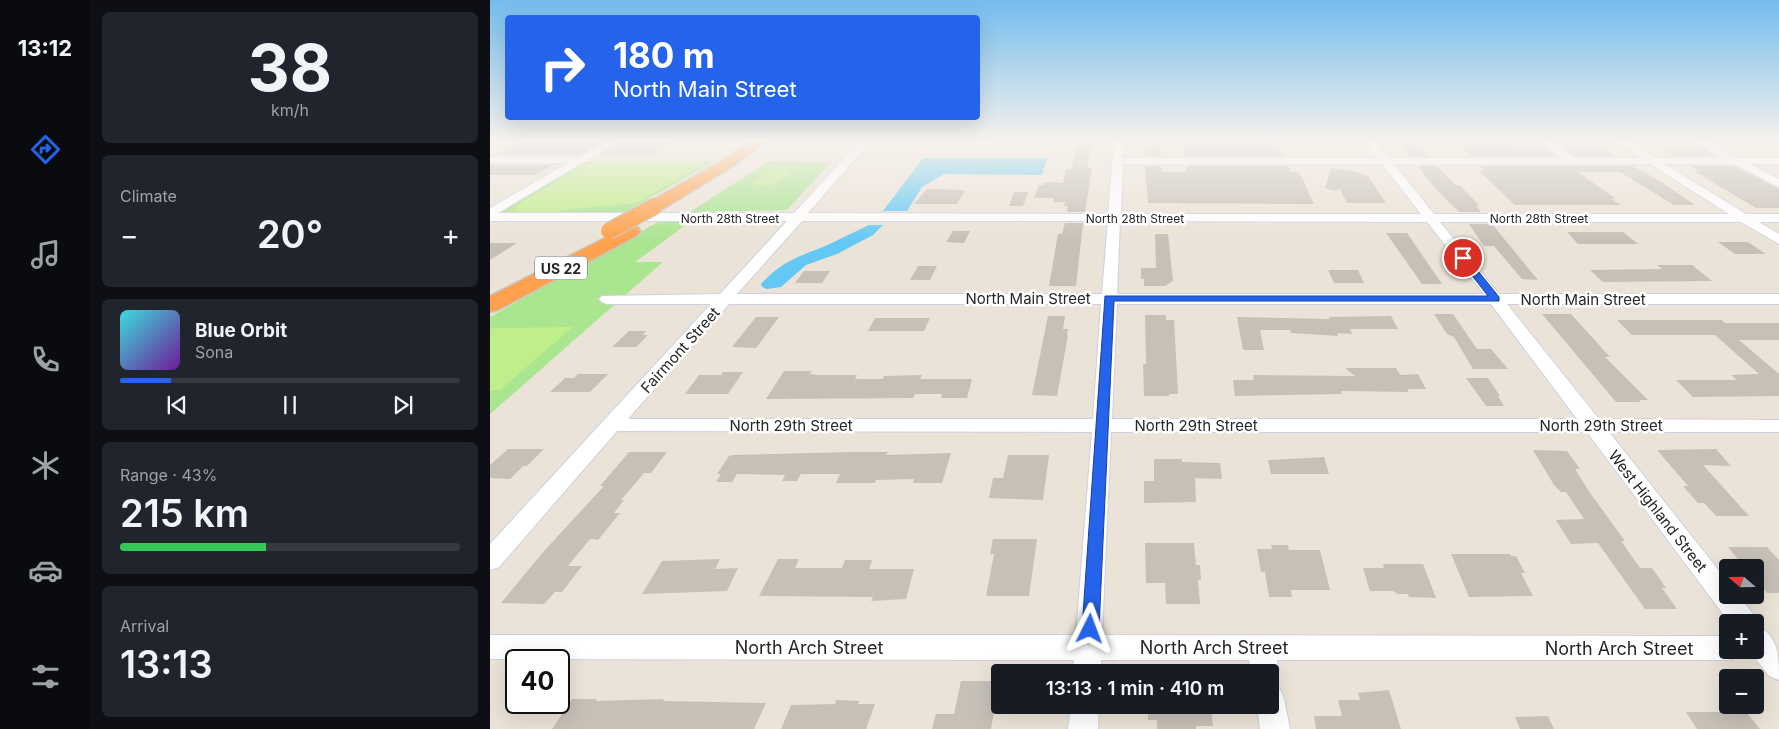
<!DOCTYPE html>
<meta charset="utf-8">
<style>
:root{--surface:#171b24;--page:#20242c;--text:#f1f3f6;--muted:#9ea1a6;--line:#363941;--accent:#2563eb}
body{margin:0;font-family:Inter,sans-serif;background:var(--page);color:var(--text);height:100vh;display:flex;flex-direction:column;font-size:19px;white-space:nowrap}
*{box-sizing:border-box;margin:0}
p{font-size:16px;color:var(--muted)}
.icon{flex:none;width:28px;height:28px;fill:none;stroke:currentColor;stroke-width:2;stroke-linecap:round;stroke-linejoin:round}
.map{position:relative;flex:1;overflow:hidden}
.side{display:flex;flex-direction:column;gap:12px;padding:12px;background:#0d0f14;width:400px}
.side>*{flex:none}
.top-card{position:absolute;left:15px;top:15px;width:475px;height:105px;border-radius:5px;box-shadow:0 5px 20px #0002;background:#2563eb;color:#fff;overflow:hidden}
.needle{width:32px;rotate:290deg}
.controls{position:absolute;left:1229px;top:559px;display:grid;gap:10px}
.controls a{display:grid;place-items:center;width:45px;height:45px;border-radius:5px;background:var(--surface);box-shadow:0 5px 20px #0002;font-size:25px}
.speed{position:absolute;left:15px;top:649px;display:flex;gap:10px;font-size:25px;font-weight:700;text-align:center}
.speed>*{display:grid;place-content:center;width:65px;height:65px;border-radius:50%;background:var(--surface);box-shadow:0 5px 20px #0002;line-height:1}
.speed .limit{border:2px solid #111;border-radius:8px;background:#fff;color:#111}
.pin{position:absolute;display:grid;place-items:center;width:42px;height:42px;color:#fff;margin:-21px;border:2px solid #fff;border-radius:50%;box-shadow:0 1px 5px #0007}
.me{position:absolute;width:55px;margin:-28px;rotate:3deg;stroke-linejoin:round;filter:drop-shadow(0 0 4px #0008)}
.turn{display:flex;align-items:center;gap:18px;height:105px;padding:0 25px;font-size:22px}
.turn .icon{width:65px;height:65px;stroke-width:2.5}
.turn b{display:block;font-size:35px;line-height:42px}
.big{font-size:38px;font-weight:600;line-height:1.1}
.side .widget{flex:1;display:flex;flex-direction:column;justify-content:center;gap:8px;min-width:0;padding:0 18px;border-radius:8px;background:var(--page)}
.side .dial{align-items:center;gap:0}
.dial b{font-size:65px;line-height:1}
.song{display:flex;align-items:center;gap:15px}
.cover{width:60px;height:60px;border-radius:8px;background:linear-gradient(135deg,hsl(180 70% 55%),hsl(280 70% 35%))}
.played{height:5px;border-radius:2px;background:linear-gradient(90deg,var(--accent) 15%,var(--line) 15%)}
.keys{display:flex;justify-content:space-around;direction:ltr}
.heat{display:flex;justify-content:space-between;align-items:center;font-size:28px;direction:ltr}
.charge{height:8px;border-radius:4px;background:linear-gradient(90deg,#34c759 43%,var(--line) 0)}
.trip{position:absolute;left:501px;top:664px;width:288px;height:50px;border-radius:5px;background:var(--surface);box-shadow:0 5px 20px #0002;font-weight:600;line-height:50px;text-align:center}
main{display:flex;flex:1;min-height:0}
.tabs{display:flex;flex-direction:column;width:90px;justify-content:space-around;align-items:center;background:#090b0e;color:var(--muted)}
.tabs .icon{width:35px;height:35px}
.tabs .selected{color:var(--accent)}
.tabs b{font-size:22px;color:var(--text)}
.map>svg:first-child{display:block}
.green{fill:#aae590}
.pitch{fill:#c0ee8a}
.water{fill:#63c8f4}
.building{fill:#c6c0b7}
.lines{fill:none;stroke-linecap:round;stroke-linejoin:round}
.minor-casing{stroke:#cdd0e2;stroke-width:2}
.highway-casing{stroke:#c7c7c7;stroke-width:3}
.minor{fill:#fff;fill-rule:evenodd}
.highway{fill:#ffa14e;fill-rule:evenodd}
.highway-bridge-casing{stroke:#c7c7c7;stroke-width:18;stroke-linecap:butt}
.highway-bridge{stroke:#ffa14e;stroke-width:16}
.route{fill:#2563eb;stroke:#184099}
.labels{text-anchor:middle;dominant-baseline:central;stroke-width:5;stroke-linejoin:round;paint-order:stroke}
.far-street-label{font-size:12px;fill:#272727;stroke:#fff}
.shield{fill:#fff;stroke:#686868;stroke-width:1}
.shield-label{font-size:14px;font-weight:bold;fill:#272727}
.street-label{font-size:15px;fill:#272727;stroke:#fff}
.near-street-label{font-size:18px;fill:#272727;stroke:#fff}
</style>
<main>
<nav class="tabs">
<b>13:12</b>
<svg class="icon selected" aria-label="directions" viewBox="0 0 24 24"><path d="M12 3l9 9-9 9-9-9zM9 14v-3h6M13 9l2 2-2 2"/></svg>
<svg class="icon" aria-label="music" viewBox="0 0 24 24"><path d="M9 18V5l10-2v13"/><circle cx="6" cy="18" r="3"/><circle cx="16" cy="16" r="3"/></svg>
<svg class="icon" aria-label="phone" viewBox="0 0 24 24"><path d="M5 4h4l2 5-3 2q2 4 5 5l2-3 5 2v4C11 20 4 13 5 4z"/></svg>
<svg class="icon" aria-label="climate" viewBox="0 0 24 24"><path d="M12 3v18M4 7l16 10M4 17L20 7"/></svg>
<svg class="icon" aria-label="car" viewBox="0 0 24 24"><path d="M5 17H2v-5l4-1 3-4h7l3 4 3 1v5h-3M9 17h6M6 11h13"/><circle cx="7" cy="17" r="2"/><circle cx="17" cy="17" r="2"/></svg>
<svg class="icon" aria-label="filters" viewBox="0 0 24 24"><path d="M4 7h16M4 17h16"/><circle cx="9" cy="7" r="2"/><circle cx="15" cy="17" r="2"/></svg>
</nav>
<section class="side">
<div class="widget dial"><b>38</b><p>km/h</p></div>
<div class="widget"><p>Climate</p>
<div class="heat"><a>−</a><b class="big">20°</b><a>+</a></div>
</div>
<div class="widget">
<div class="song"><i class="cover"></i><div><b>Blue Orbit</b><p>Sona</p></div></div>
<div class="played"></div>
<div class="keys"><svg class="icon" aria-label="previous" viewBox="0 0 24 24"><path d="M18 5L8 12l10 7zM5 5v14"/></svg><svg class="icon" aria-label="pause" viewBox="0 0 24 24"><path d="M8 5v14M16 5v14"/></svg><svg class="icon" aria-label="next" viewBox="0 0 24 24"><path d="M6 5l10 7-10 7zM19 5v14"/></svg></div>
</div>
<div class="widget"><p>Range · 43%</p><b class="big">215 km</b><div class="charge"></div></div>
<div class="widget"><p>Arrival</p><b class="big">13:13</b></div>
</section>
<div class="map">
<svg width="1289" height="729" viewBox="0 0 1289 729">
<rect width="100%" height="100%" fill="#ebe3d7"/>
<path class="green" d="M96 161H225L132 214 11 213 14 209Z
M279 161 341 162 297 210 200 212Z
M168 222H200L145 262H173L0 414V317Z"/>
<path class="pitch" d="M104 161H218L146 203 82 209 68 212H26V205Z
M282 170 303 171 282 186 260 184Z
M83 327 10 390H3L0 392V330L3 328Z"/>
<path class="water" d="M433 158H557L552 175 454 174 432 187 417 211H393Z
M379 225H393L383 235 347 254 316 265 291 287 277 289 272 287 271 284C296 257 314 256 344 242 356 236 368 230 379 225Z"/>
<path class="building" d="M189 139 165 155H109L133 141Z
M992 139 1026 146 1054 147 1066 156H980L968 145H974L972 143H986Z
M907 140H926L937 153H934L937 156H920Z
M34 141 87 142 113 141 90 155 6 154Z
M589 141H604L597 168H602L595 212H577L578 206H574L575 202H563L564 198H544L549 185H553L554 182 573 183 576 169H581Z
M786 143 793 156H694L692 145Z
M655 144H671V156H655Z
M1071 145 1111 146 1127 156H1085Z
M1171 148H1212L1225 156H1184Z
M0 165H63L45 175H0Z
M655 166H671L672 172H697L696 166H798L801 172H809L824 204 658 203Z
M927 166H947L965 185H969L989 205 986 206 991 212H969L946 189Z
M990 166H1142L1170 181 1205 205H1184L1130 172H1088L1126 199H1122L1131 205H1025L989 171 995 170Z
M1201 166H1244L1289 189V208H1266L1204 171H1209Z
M841 168 863 171 878 176 896 203H857L850 189 844 191 835 188Z
M437 189 475 190 467 204H424Z
M524 192H538L533 206H519Z
M575 223H593L586 286H559L568 234H572Z
M979 224H1002L1048 280 1032 279 1004 246H994Z
M463 231H480L474 243 456 242Z
M1077 232H1133L1148 244H1088Z
M896 233H917L952 284H932Z
M665 234H678L683 281 675 286H654V279H651V268H666Z
M1228 242H1258L1276 254H1245Z
M0 243H27L0 260Z
M1167 265H1202L1222 281 1113 282 1100 270 1172 269Z
M428 266H447L440 280H420Z
M838 270H868L874 283H844Z
M314 271H340L332 283H305Z
M944 314H963L987 349H1001L1018 369H983L964 337 957 334Z
M1052 314H1081L1120 357H1115L1158 400H1149L1151 402H1126Z
M655 315H676V320H684L688 394H679V396H654L653 364H656Z
M558 316H575L573 329H578L577 335H578L567 396 542 395Z
M901 316 908 329H860L862 334 847 333 848 336 801 333 800 330H770L774 350H753L747 317 840 319 839 317Z
M266 317H289L266 348 242 347Z
M385 318H440L434 331H378Z
M1127 320H1232L1235 323H1289V340H1249L1289 374V396L1203 397 1186 380H1247L1241 375 1269 374 1225 335H1142Z
M139 331H156L153 335H158L146 347H122Z
M855 368H906L910 375 928 374 936 389H917L919 392 851 391 852 394 745 396 743 380H764L763 375 865 376Z
M294 371H322L320 374 330 375H367L365 379H393L394 376 432 375 430 379H482L477 398H451L452 394H425L423 398 276 399Z
M233 372H253L238 394H195L209 375H231Z
M88 374H118L100 392H60L75 378H84Z
M976 378H998L1010 396H1008L1014 406H996Z
M18 449H54L37 466H33L20 479 0 478V465Z
M1226 449 1241 466 1213 465 1259 516H1226L1214 503H1208L1193 486H1198L1167 450Z
M1043 450 1077 451 1090 469H1085L1100 493 1135 541H1131L1150 568H1162L1176 588H1172L1187 609H1155L1108 543 1081 544 1066 520 1094 519 1076 492H1071L1064 485Z
M139 452H177L161 473H154L131 500H134L124 513H130L108 540 100 539 78 566H92L72 592H65L54 604 11 603 54 551 114 486H110Z
M361 452H398L396 455 461 453 452 483H423L424 479 386 480 385 483H346L350 474H311L307 481H292L295 475 247 474 242 482H226L231 474H227L239 456 243 455Z
M518 455H559L553 500 499 498 503 478H513Z
M834 457 839 474H781L778 460Z
M664 459H692V462L730 463 732 479 705 478 706 502 654 503V481H664Z
M503 539H547L539 596H496L504 554H500Z
M655 543H704L706 565H710L711 580H708L710 604H676L675 583H656Z
M781 545H798L799 550H830L840 590H801L802 597H779L775 572H771L767 549H782Z
M1238 547H1277L1289 560V593H1277L1265 579V568H1255Z
M961 554H1020L1021 556H1026L1035 573H1031L1043 596 979 597Z
M230 559 225 569 248 568 237 591 152 594 172 561Z
M288 559H309L305 568H352L355 560H382L379 569H424L416 599 381 601 383 597 269 596Z
M893 564H933L946 598 919 597 918 594H908L903 591H880L873 568H894Z
M471 681H510V711L504 712 501 729H442L446 714H464Z
M899 690 911 729H826L824 716H852L848 700H870L868 693Z
M82 699H107L106 701 174 699 173 701 276 703 264 729H62Z
M346 700 369 701 368 704H385L376 729H291L301 705 345 704Z
M658 705H721L723 726H706V729H667V720H658Z
M1196 712H1256L1270 729H1207Z
M1058 716 1064 729H1030L1025 717Z"/>
<g class="lines">
<g class="minor-casing">
<path id="minor" d="M120 139H133L8 213H304L372 139H383L318 213 618 214 624 139H634L633 158H887L873 139H883L898 158H1071L1047 139H1059L1084 158H1150L1122 139H1134L1165 158H1232L1200 139H1213L1248 158H1289V164H1260L1289 179V187L1244 164H1175L1256 214H1289V222H1269L1289 234V244L1251 222H950L1009 294H1289V304H1017L1109 419 1289 420V432H1119L1238 582V595H1248L1263 614 1267 622 1266 625C1289 636 1289 656 1289 680L1279 676 1259 650H1265V622H1239L1097 432H621L612 635 1238 636V650H1251L1248 657 1238 660H787L789 672 785 681 780 683V672H761L759 660H611V672H583L584 660 0 659V635H586L602 432 127 431 9 567 0 570V544L221 304H117L112 302 109 299 112 296 230 294 297 221H0V208L78 163H0V157H90ZM633 164H892L931 214H631ZM904 164H1160L1239 214H944ZM312 221H618L612 294H247ZM630 221 937 222 994 294H627ZM239 304H611L603 419H138ZM627 304H1001L1087 419H622Z
M780 685 790 689 794 699 800 729H770L767 705H780Z
M581 705H609L608 729H578Z"/>
</g>
<g class="highway-casing">
<path id="highway" d="M263 139H280L243 166 171 210 165 211 159 210 156 206 159 202 233 160Z
M141 225 148 227 150 231 148 235 8 310 0 312V296Z"/>
</g>
<use href="#minor" class="minor"/>
<use href="#highway" class="highway"/>
<g class="highway-bridge-casing">
<path id="highway-bridge" d="M119 231 165 206"/>
</g>
<use href="#highway-bridge" class="highway-bridge"/>
</g>
<linearGradient id="sky" x2="0" y2="1"><stop stop-color="#73bced"/><stop offset="0.58" stop-color="#f6f2ed"/><stop offset="1" stop-color="#f6f2ed" stop-opacity="0"/></linearGradient>
<rect width="1289" height="241" fill="url(#sky)"/>
<path class="route" d="M970 256H976L1009 297V301H624L609 629 606 634 600 636 594 634 592 629 615 296H998L970 260Z"/>
<g class="labels">
<g class="far-street-label">
<text x="240" y="218">North 28th Street</text>
<text x="645" y="218">North 28th Street</text>
<text x="1049" y="218">North 28th Street</text>
</g>
<rect class="shield" x="45" y="256.5" width="52" height="23" rx="4"/>
<g class="shield-label">
<text x="71" y="268">US 22</text>
</g>
<g class="street-label">
<text x="538" y="298">North Main Street</text>
<text x="1093" y="299">North Main Street</text>
<text transform="translate(190 350) rotate(-48)">Fairmont Street</text>
<text x="301" y="425">North 29th Street</text>
<text x="706" y="425">North 29th Street</text>
<text x="1111" y="425">North 29th Street</text>
<text transform="translate(1168 511) rotate(52)">West Highland Street</text>
</g>
<g class="near-street-label">
<text x="319" y="647">North Arch Street</text>
<text x="724" y="647">North Arch Street</text>
<text x="1129" y="648">North Arch Street</text>
</g>
</g>
</svg>
<div class="controls">
<a><svg class="needle" viewBox="-14 -14 28 28"><path d="M0-13l5 13h-10z" fill="#e53935"/><path d="M0 13l5-13h-10z" fill="#9ea1a6"/></svg></a>
<a>+</a>
<a>−</a>
</div>
<div class="speed"><div class="limit">40</div></div>
<div class="pin" style="left:973px;top:258px;background:#d93025"><svg class="icon" aria-label="arrive" viewBox="0 0 24 24"><path d="M6 21V4h12l-3 4 3 4H6"/></svg></div>
<svg class="me" style="left:600px;top:629px" viewBox="-20 -20 40 40"><path d="M0-17L14 15 0 8-14 15z" fill="#2563eb" stroke="#fff" stroke-width="4"/></svg>
<div class="trip">13:13 · 1 min · 410 m</div>
<div class="top-card">
<div class="turn"><svg class="icon" aria-label="right" viewBox="0 0 24 24"><path d="M7 20v-9h11M14 6l5 5-5 5"/></svg><div><b>180 m</b>North Main Street</div></div>
</div>
</div>
</main>
